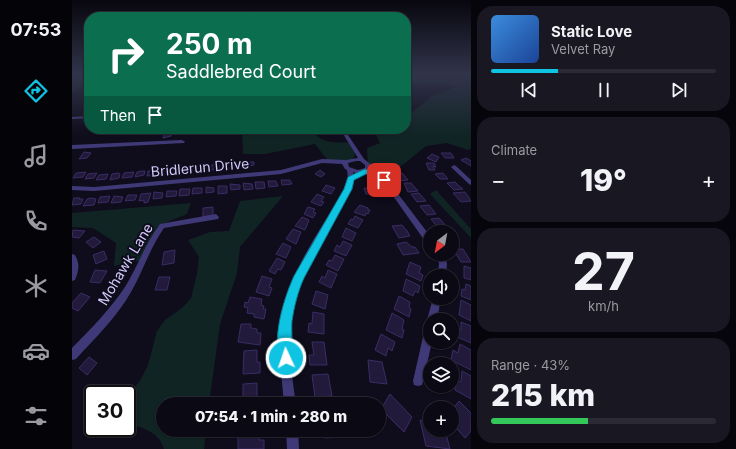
<!DOCTYPE html>
<meta charset="utf-8">
<style>
:root{--surface:#0b0914;--page:#191722;--text:#f1f3f6;--muted:#9a9aa0;--line:#2b2a34;--accent:#0fc3e2}
body{margin:0;font-family:Inter,sans-serif;background:var(--page);color:var(--text);height:100vh;display:flex;flex-direction:column;font-size:15px;white-space:nowrap}
*{box-sizing:border-box;margin:0}
p{font-size:13px;color:var(--muted)}
.icon{flex:none;width:22px;height:22px;fill:none;stroke:currentColor;stroke-width:2;stroke-linecap:round;stroke-linejoin:round}
.map{position:relative;flex:1;overflow:hidden}
.details{display:flex;flex-direction:column;gap:6px;padding:6px;background:#06050b;width:265px}
.details>*{flex:none}
.banner{position:absolute;left:12px;top:12px;width:327px;height:122px;border-radius:16px;box-shadow:0 1px 3px #0004,0 0 0 1px var(--line);background:#0b6e4f;color:#fff;overflow:hidden}
.needle{width:26px;rotate:212deg}
.fabs{position:absolute;left:351px;top:225px;display:grid;gap:8px}
.fabs a{display:grid;place-items:center;width:36px;height:36px;border-radius:50%;background:var(--surface);box-shadow:0 1px 3px #0004,0 0 0 1px var(--line);font-size:20px}
.speed{position:absolute;left:12px;top:385px;display:flex;gap:8px;font-size:20px;font-weight:700;text-align:center}
.speed>*{display:grid;place-content:center;width:52px;height:52px;border-radius:50%;background:var(--surface);box-shadow:0 1px 3px #0004,0 0 0 1px var(--line);line-height:1}
.speed .limit{border:2px solid #111;border-radius:6px;background:#fff;color:#111}
.pin{position:absolute;display:grid;place-items:center;width:34px;height:34px;color:#fff;margin:-17px;border-radius:8px;box-shadow:0 2px 6px #0006}
.me{position:absolute;width:44px;margin:-22px;rotate:357deg;stroke-linejoin:round;filter:drop-shadow(0 0 3px #0008)}
.turn{display:flex;align-items:center;gap:14px;height:84px;padding:0 16px;font-size:18px}
.turn .icon{width:52px;height:52px;stroke-width:2.5}
.turn b{display:block;font-size:28px;line-height:34px}
.then{display:flex;align-items:center;height:38px;padding:0 16px;background:#0003;gap:8px;font-size:15px}
.big{font-size:30px;font-weight:800;line-height:1.1}
.details .card{flex:1;display:flex;flex-direction:column;justify-content:center;gap:6px;min-width:0;padding:0 14px;border-radius:16px;background:var(--page)}
.details .dial{align-items:center;gap:0}
.dial b{font-size:52px;line-height:1}
.song{display:flex;align-items:center;gap:12px}
.cover{width:48px;height:48px;border-radius:6px;background:linear-gradient(135deg,hsl(210 70% 55%),hsl(220 70% 35%))}
.played{height:4px;border-radius:2px;background:linear-gradient(90deg,var(--accent) 30%,var(--line) 30%)}
.keys{display:flex;justify-content:space-around;direction:ltr}
.heat{display:flex;justify-content:space-between;align-items:center;font-size:22px;direction:ltr}
.charge{height:6px;border-radius:3px;background:linear-gradient(90deg,#34c759 43%,var(--line) 0)}
.trip{position:absolute;left:84px;top:397px;width:230px;height:40px;border-radius:20px;background:var(--surface);box-shadow:0 1px 3px #0004,0 0 0 1px var(--line);font-weight:800;line-height:40px;text-align:center}
main{display:flex;flex:1;min-height:0}
.dock{display:flex;flex-direction:column;width:72px;justify-content:space-around;align-items:center;background:#040408;color:var(--muted)}
.dock .icon{width:28px;height:28px}
.dock .on{color:var(--accent)}
.dock b{font-size:18px;color:var(--text)}
.map>svg:first-child{display:block}
.green{fill:#102424}
.building{fill:#221a3b;stroke:#3b2d65}
.lines{fill:none;stroke-linecap:round;stroke-linejoin:round}
.minor{fill:#3f3a77;fill-rule:evenodd}
.route{fill:#0fc3e2;stroke:#0a7f93}
.labels{text-anchor:middle;dominant-baseline:central;stroke-width:4;stroke-linejoin:round;paint-order:stroke}
.street-label{font-size:14px;fill:#d2cafb;stroke:#0f0c1b}
</style>
<main>
<nav class="dock">
<b>07:53</b>
<svg class="icon on" aria-label="directions" viewBox="0 0 24 24"><path d="M12 3l9 9-9 9-9-9zM9 14v-3h6M13 9l2 2-2 2"/></svg>
<svg class="icon" aria-label="music" viewBox="0 0 24 24"><path d="M9 18V5l10-2v13"/><circle cx="6" cy="18" r="3"/><circle cx="16" cy="16" r="3"/></svg>
<svg class="icon" aria-label="phone" viewBox="0 0 24 24"><path d="M5 4h4l2 5-3 2q2 4 5 5l2-3 5 2v4C11 20 4 13 5 4z"/></svg>
<svg class="icon" aria-label="climate" viewBox="0 0 24 24"><path d="M12 3v18M4 7l16 10M4 17L20 7"/></svg>
<svg class="icon" aria-label="car" viewBox="0 0 24 24"><path d="M5 17H2v-5l4-1 3-4h7l3 4 3 1v5h-3M9 17h6M6 11h13"/><circle cx="7" cy="17" r="2"/><circle cx="17" cy="17" r="2"/></svg>
<svg class="icon" aria-label="filters" viewBox="0 0 24 24"><path d="M4 7h16M4 17h16"/><circle cx="9" cy="7" r="2"/><circle cx="15" cy="17" r="2"/></svg>
</nav>
<div class="map">
<svg width="399" height="449" viewBox="0 0 399 449">
<rect width="100%" height="100%" fill="#0f0c1b"/>
<path class="green" d="M0 74H17V79L0 93Z
M334 74H399V148L396 150 375 143 354 146 312 180 296 165 295 148 308 143 301 129H334V115H337L360 96 384 87 374 84 334 83Z
M170 129H241C246 144 265 143 278 142L284 151 281 159 271 164 256 161 243 144 193 154H171Z
M364 190 399 229V238L358 194Z
M211 196 168 247 165 273 148 324 137 404H91V430H134L132 449H92C86 430 70 429 55 422V398L69 379 76 365 85 331 93 320 110 308 119 298 125 274 127 257 116 240 138 232 157 231 168 201Z
M119 203 115 214 86 226 67 261 42 266 44 243 21 228 0 227V213Z"/>
<path class="building" d="M92 132H100L99 136 91 138Z
M12 152 19 153 15 158 7 159Z
M369 153H379L382 158H373Z
M360 154 367 157 364 162 355 158Z
M394 158 399 161V166L389 160Z
M173 162H182V165L174 167Z
M160 163V168L151 169 150 164Z
M162 163H170L171 168H162Z
M354 163H362L364 167 361 166 363 170H357Z
M126 165H135V171H126Z
M139 165H147V169L139 170Z
M110 166V172L100 174 101 167Z
M121 167V171L112 172 113 168Z
M98 168 97 174 88 175 89 169Z
M86 170 85 175 75 176 76 171Z
M248 170 253 174 249 177 243 174Z
M70 171H73L72 175 63 177 65 172Z
M14 172 11 177 1 178 4 173Z
M62 172 60 177 50 178 52 173Z
M25 173 22 178 13 179 16 174Z
M46 173 48 174 47 178 38 180 40 174Z
M330 173 336 180 327 181 323 174Z
M371 173 376 179H368L363 174Z
M36 174 34 179 24 180 27 175Z
M209 180H218L220 184 210 185Z
M196 181H204L206 186 197 187Z
M183 182H192L193 188 184 189Z
M383 182 387 186 391 189 382 190 375 183Z
M171 183 180 184 181 189 172 190Z
M332 183H339L346 191 336 192Z
M158 184 168 185V189L159 190Z
M254 185 263 188 259 194 250 191Z
M146 186H155V193L146 194Z
M134 187 142 188V192L134 193Z
M121 188H130V193L120 194Z
M292 188 304 189 306 194H294Z
M108 189H118L117 195 107 196Z
M95 191H105L104 196 94 197Z
M82 192 91 193 90 198 81 199Z
M393 192 399 201 389 202 381 193Z
M79 193 76 202 72 203V200L67 201 69 194Z
M347 193 354 201 345 202 339 194Z
M245 194 252 197 249 201 252 202 249 206 239 202Z
M56 195H65L63 200 53 201Z
M38 196 36 202 26 203 28 197Z
M42 196 51 197 49 202 39 203Z
M2 198H8L7 199H11L9 204 0 205Z
M20 198 24 199 22 205 11 206 15 199Z
M288 205 296 208V210H298L296 214 294 213 293 216 282 212Z
M357 205 364 214 355 215 348 206Z
M141 207V215L131 217V208Z
M236 207 243 209 241 212 244 213 241 218 232 214Z
M283 216 291 220 286 228 276 224 279 219 281 220Z
M230 217 237 220 233 230 223 226Z
M367 218 375 227 367 229 359 219Z
M330 225 335 231 338 236 327 238 320 226Z
M274 228 284 233 280 241 270 237Z
M221 229 229 232 224 244 214 239Z
M1 230 13 231 7 238 0 237Z
M22 237 29 242 21 248 14 242Z
M271 241 280 245 274 256 262 251 265 245 268 247Z
M334 242 340 247H343L347 253 331 255 325 244Z
M211 243 219 247 214 258 204 254Z
M381 249H391L399 262H389Z
M103 250 102 263 90 265 92 252Z
M32 251 35 259 24 264 21 255Z
M263 255 272 259 266 271 254 265 257 260 260 261Z
M205 258 213 262 209 270 206 269 203 274 197 271Z
M338 262 349 267 347 273 351 275 349 281 334 274Z
M392 266 399 268V280L392 278Z
M23 270 35 271 28 283 18 282Z
M256 270 265 274 259 288 247 282 250 276 253 278Z
M190 276 200 279 197 287 200 288 197 296 184 292Z
M87 277H98L95 290H83Z
M334 279 348 286 346 293 343 291 341 296 331 291Z
M394 284 399 286V300L389 296 390 289 393 290Z
M244 291 256 295 253 309 240 304Z
M9 293 18 297 6 311 0 308V303Z
M327 296 338 302 337 307 339 309 337 317 322 309Z
M178 297 190 299 189 305 192 306 191 309H194L192 319 182 317V314L175 313 176 308 172 307 173 302 176 303Z
M389 300 399 305V321L387 315Z
M241 312 252 314V334L236 332 237 323 240 324Z
M320 313 332 320 330 329 332 330 330 338 314 330Z
M389 322 399 326V343L383 336 384 328 389 330Z
M169 324H179V328L185 329V333H189L188 345 166 342Z
M309 334 323 342 320 351 316 348 314 356 303 350Z
M240 342H252L255 365H238L237 355H242Z
M388 344 399 350V370L379 360 381 350 386 353Z
M185 350V362H188V373L171 374 172 351Z
M17 357 25 363 15 375 7 368Z
M296 360 310 362 315 384 298 382Z
M390 371 399 376V399L383 390 385 380 389 382Z
M256 374 260 396 243 397 240 375Z
M185 383V398H189V404H171V384Z
M318 394 340 417 332 432 309 409Z
M387 401 399 413V431L393 438 380 423V420L384 415 380 410Z
M348 420 358 422V430H373L378 449 354 446Z
M166 430H182V432H186L187 440H192V449H166Z
M252 430H267L268 437 253 438Z"/>
<g class="lines">
<path class="minor" d="M17 116V118L0 119V117Z
M268 129H272L292 159 311 174 358 236V245L355 244 307 176 298 170 286 174 281 172 282 179 279 189C256 230 224 273 219 322 216 349 220 377 224 404H212C210 377 205 348 209 321 216 273 248 230 273 189L276 179 275 170 273 169 270 164 250 163 209 174 22 191 0 190V186L22 187 209 170 250 159 274 160 286 158ZM284 161H288L293 165V168L286 170 277 167 276 163Z
M110 140 113 142 112 143 0 149V145Z
M382 165 384 166 399 180V185L397 184 380 168 379 167Z
M144 214 147 217 146 219 92 228C78 248 71 271 59 292 45 317 23 338 4 359L0 360V348C19 329 38 309 53 287 66 266 73 244 88 224Z
M0 254 3 255C8 264 7 270 3 280L0 281Z
M363 254H371L375 263 374 276H366L367 263Z
M361 298H369L365 320H358V342H360L351 381 350 385 346 386 342 385 341 381 353 328 355 325 357 324 355 320Z
M214 430H226L227 449H215Z"/>
</g>
<linearGradient id="sky" x2="0" y2="1"><stop stop-color="#08070f"/><stop offset="0.54" stop-color="#31344a"/><stop offset="1" stop-color="#31344a" stop-opacity="0"/></linearGradient>
<rect width="399" height="137" fill="url(#sky)"/>
<path class="route" d="M293 169 312 174 316 180 312 182 310 181 307 177 294 174 282 180 280 189 232 278C226 291 222 307 220 321 219 332 222 355 218 362L214 364 209 362C199 339 212 298 222 276L272 189 276 177Z"/>
<g class="labels">
<g class="street-label">
<text transform="translate(128 167) rotate(-5)">Bridlerun Drive</text>
<text transform="translate(53 264) rotate(-59)">Mohawk Lane</text>
</g>
</g>
</svg>
<div class="fabs">
<a><svg class="needle" viewBox="-14 -14 28 28"><path d="M0-13l5 13h-10z" fill="#e53935"/><path d="M0 13l5-13h-10z" fill="#9a9aa0"/></svg></a>
<a><svg class="icon" aria-label="sound" viewBox="0 0 24 24"><path d="M4 9h4l5-4v14l-5-4H4zM17 9q2 3 0 6"/></svg></a>
<a><svg class="icon" aria-label="search" viewBox="0 0 24 24"><circle cx="10" cy="10" r="6"/><path d="M15 15l6 6"/></svg></a>
<a><svg class="icon" aria-label="layers" viewBox="0 0 24 24"><path d="M12 4l9 5-9 5-9-5zM3 14l9 5 9-5"/></svg></a>
<a>+</a>
</div>
<div class="speed"><div class="limit">30</div></div>
<div class="pin" style="left:312px;top:180px;background:#d93025"><svg class="icon" aria-label="arrive" viewBox="0 0 24 24"><path d="M6 21V4h12l-3 4 3 4H6"/></svg></div>
<svg class="me" style="left:214px;top:358px" viewBox="-20 -20 40 40"><circle r="17" fill="#0fc3e2" stroke="#fff" stroke-width="3"/><path d="M0-11L8 9 0 5-8 9z" fill="#fff"/></svg>
<div class="trip">07:54 · 1 min · 280 m</div>
<div class="banner">
<div class="turn"><svg class="icon" aria-label="right" viewBox="0 0 24 24"><path d="M7 20v-9h11M14 6l5 5-5 5"/></svg><div><b>250 m</b>Saddlebred Court</div></div>
<div class="then">Then<svg class="icon" aria-label="arrive" viewBox="0 0 24 24"><path d="M6 21V4h12l-3 4 3 4H6"/></svg></div>
</div>
</div>
<section class="details">
<div class="card">
<div class="song"><i class="cover"></i><div><b>Static Love</b><p>Velvet Ray</p></div></div>
<div class="played"></div>
<div class="keys"><svg class="icon" aria-label="previous" viewBox="0 0 24 24"><path d="M18 5L8 12l10 7zM5 5v14"/></svg><svg class="icon" aria-label="pause" viewBox="0 0 24 24"><path d="M8 5v14M16 5v14"/></svg><svg class="icon" aria-label="next" viewBox="0 0 24 24"><path d="M6 5l10 7-10 7zM19 5v14"/></svg></div>
</div>
<div class="card"><p>Climate</p>
<div class="heat"><a>−</a><b class="big">19°</b><a>+</a></div>
</div>
<div class="card dial"><b>27</b><p>km/h</p></div>
<div class="card"><p>Range · 43%</p><b class="big">215 km</b><div class="charge"></div></div>
</section>
</main>
